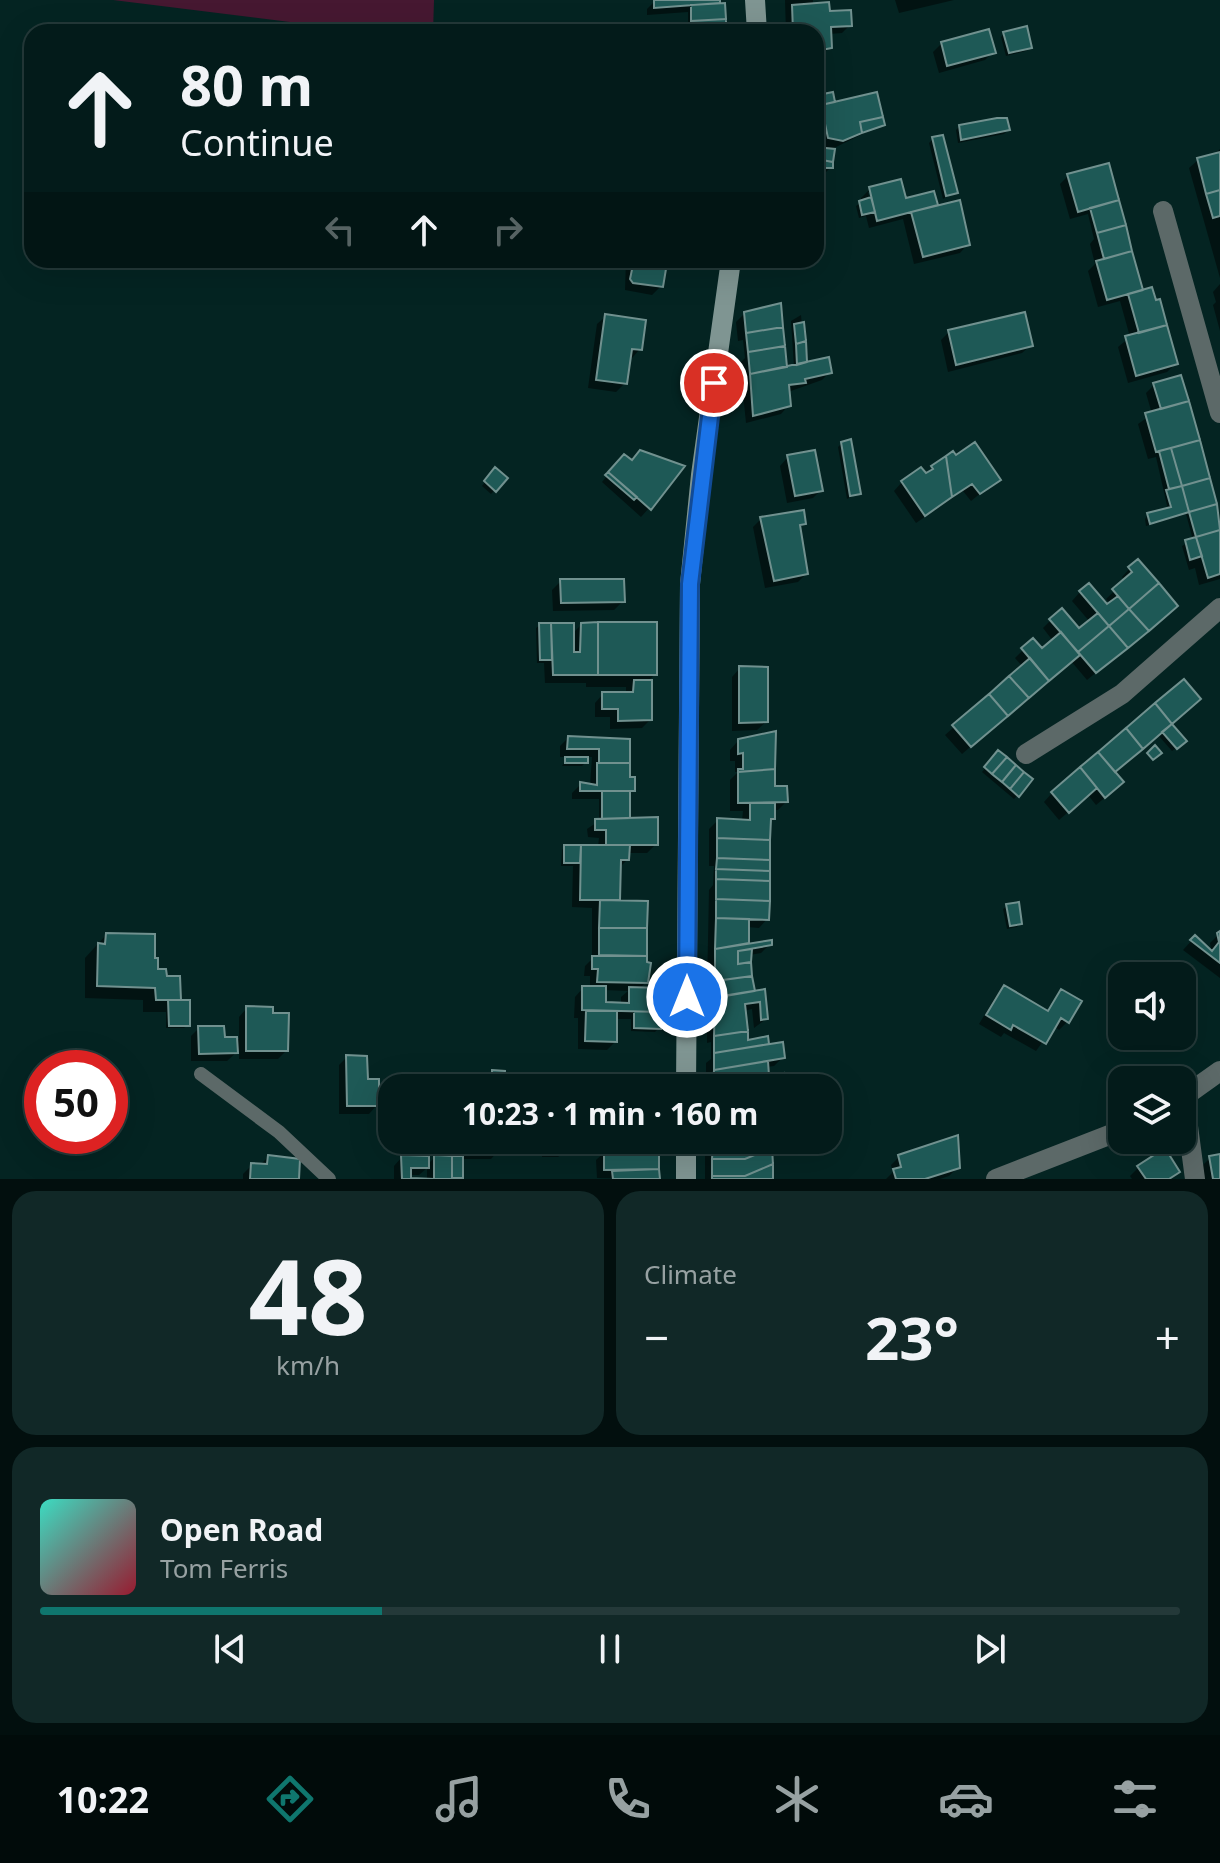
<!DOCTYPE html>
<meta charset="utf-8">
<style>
:root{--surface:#031b1a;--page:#112827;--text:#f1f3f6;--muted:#97a1a2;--line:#243939;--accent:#0f766e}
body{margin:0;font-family:"Noto Sans",sans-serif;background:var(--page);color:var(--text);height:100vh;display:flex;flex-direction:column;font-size:30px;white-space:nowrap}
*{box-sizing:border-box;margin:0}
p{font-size:26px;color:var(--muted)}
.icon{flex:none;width:44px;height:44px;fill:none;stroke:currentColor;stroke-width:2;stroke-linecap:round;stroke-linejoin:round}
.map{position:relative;height:1179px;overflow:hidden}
.panel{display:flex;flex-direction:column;gap:12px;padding:12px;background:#020f0e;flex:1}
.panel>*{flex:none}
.guide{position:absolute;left:24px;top:24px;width:800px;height:244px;border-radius:24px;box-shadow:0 8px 32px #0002,0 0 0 2px var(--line);background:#031b1a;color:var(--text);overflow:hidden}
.controls{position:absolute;left:1108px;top:962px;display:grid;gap:16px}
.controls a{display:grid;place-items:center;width:88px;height:88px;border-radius:16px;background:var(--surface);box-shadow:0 8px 32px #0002,0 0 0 2px var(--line);font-size:40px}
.speed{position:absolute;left:24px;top:1050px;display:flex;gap:16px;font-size:40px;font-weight:700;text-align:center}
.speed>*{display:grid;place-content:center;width:104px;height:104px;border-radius:50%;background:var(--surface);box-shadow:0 8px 32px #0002,0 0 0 2px var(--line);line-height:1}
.speed .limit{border:12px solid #d22;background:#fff;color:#111}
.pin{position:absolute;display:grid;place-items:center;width:68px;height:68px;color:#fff;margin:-34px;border:4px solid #fff;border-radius:50%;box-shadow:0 2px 8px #0007}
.me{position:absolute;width:88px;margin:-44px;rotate:0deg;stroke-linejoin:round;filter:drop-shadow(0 0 6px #0008)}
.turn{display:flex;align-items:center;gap:28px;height:168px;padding:0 24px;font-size:36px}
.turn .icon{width:104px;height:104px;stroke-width:2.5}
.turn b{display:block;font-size:56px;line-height:68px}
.lanes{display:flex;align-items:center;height:76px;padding:0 24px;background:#0003;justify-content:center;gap:40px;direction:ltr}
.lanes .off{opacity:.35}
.big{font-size:60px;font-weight:700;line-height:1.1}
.panel .widget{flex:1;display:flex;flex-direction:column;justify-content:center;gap:12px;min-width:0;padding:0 28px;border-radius:24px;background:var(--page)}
.panel .dial{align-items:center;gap:0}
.dial b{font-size:104px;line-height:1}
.song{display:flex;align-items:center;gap:24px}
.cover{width:96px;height:96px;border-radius:12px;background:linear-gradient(135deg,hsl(170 70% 55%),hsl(350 70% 35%))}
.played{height:8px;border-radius:4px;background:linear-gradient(90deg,var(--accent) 30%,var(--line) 30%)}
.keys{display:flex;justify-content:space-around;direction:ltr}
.heat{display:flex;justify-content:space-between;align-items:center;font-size:44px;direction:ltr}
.panel .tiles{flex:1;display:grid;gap:12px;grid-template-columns:1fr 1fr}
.widget:last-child{grid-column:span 2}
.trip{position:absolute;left:378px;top:1074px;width:464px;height:80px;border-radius:24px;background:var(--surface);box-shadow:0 8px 32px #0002,0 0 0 2px var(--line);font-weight:700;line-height:80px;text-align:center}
.dock{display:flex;height:128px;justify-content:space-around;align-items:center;background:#010b0a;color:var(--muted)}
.dock .icon{width:56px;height:56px}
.dock .current{color:var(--accent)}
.dock b{font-size:36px;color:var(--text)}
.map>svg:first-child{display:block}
.green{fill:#461831}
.shadow{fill:#0007;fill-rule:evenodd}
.building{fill:#1e5956;stroke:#71918f;stroke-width:2}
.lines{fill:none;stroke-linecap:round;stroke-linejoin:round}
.lane{stroke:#5c6968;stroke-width:14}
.street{stroke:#5c6968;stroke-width:20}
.secondary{stroke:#7f9592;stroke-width:20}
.route-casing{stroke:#114b97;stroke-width:20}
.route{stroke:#1a73e8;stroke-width:14}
</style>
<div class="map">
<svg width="1220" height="1179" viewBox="0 0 1220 1179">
<rect width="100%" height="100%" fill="#042422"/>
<path class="green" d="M113 0H434L433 32H370Z"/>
<path class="shadow" d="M718 0 724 32H688V12L647 15V9L655 1Z
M785 0H813V5L850 25 842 33 829 34 830 47 822 55 816 57V32H786Z
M895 0H954L899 13Z
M1004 34 1030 47 1026 51 1006 56 1001 37Z
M942 43 993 52 985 60 939 73 933 52Z
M816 72 822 96 834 104 883 124 834 148 831 167 821 177 820 185 816 189V149H821L816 127Z
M960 126 1008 130 1004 134 958 143 956 130Z
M933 139 955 192 943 199 929 143Z
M1220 149V278L1189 168 1198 160 1213 156Z
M1107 165 1141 292 1155 303 1176 363 1167 372 1128 383 1118 347 1130 337 1120 301 1098 307 1088 271 1095 264 1090 244 1094 239 1088 214 1070 219 1060 184 1068 176Z
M870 189 904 200 933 193 936 208 968 244 960 253 914 264 903 219 869 228 866 216 859 218 856 206 862 202 861 198ZM868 192H872L876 207 872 208Z
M626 260H662L661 286 652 295 625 290Z
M1220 284V331L1213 305 1216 302 1213 292Z
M745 313 785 369 794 367 791 321 801 315 805 361 830 372 822 380 788 392 789 405 781 414 746 423 740 363 745 358 743 340 738 341 736 322Z
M606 316 640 349 632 358 629 357 625 383 616 392 588 388 597 324Z
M949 332 1031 345 1022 353 948 372 941 340Z
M1180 378 1220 522V579L1199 585 1195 568 1189 570 1182 546 1193 540 1186 514 1146 526 1145 519 1148 515 1168 510 1156 457 1148 459 1138 424 1152 414 1146 393 1154 385Z
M842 443 859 493 847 499 838 447Z
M788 457 821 490 813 498 787 503 780 466Z
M616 465 649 508 641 517 602 482Z
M933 467 998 479 971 501 963 491 916 523 894 491 902 482 925 475Z
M492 473 505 479 491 494 482 486Z
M761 519 804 523 799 528 806 574 798 582 765 588 753 527Z
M1130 568 1167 614 1087 680 1071 661 962 754 945 735 1023 667 1015 658 1023 650 1041 651 1053 641 1043 628 1051 620 1079 631 1090 622 1072 601 1080 592 1088 586 1107 607 1111 604 1106 599 1125 581 1122 577Z
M561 581 623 601 614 610 553 611 552 590Z
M540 625H572V634L581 625 655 674 650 679V720L642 728 610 729V717H595V703L603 694H626V687H586V683H545L544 663H537L536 628Z
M740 668 766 722 757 730 732 731V677Z
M1170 724 1181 745 1172 751 1158 735 1113 773V791L1096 805 1088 795 1059 820 1044 802 1052 793Z
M568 738 628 741V778L633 790 628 795V820L656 844 647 853H628L627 860 619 868 618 902 646 903V982L639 989 659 990V1028L655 1032 631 1031V1019H615V1042L607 1050 578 1049V1018H574L575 997 583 988H590V976H584L585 966 592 959V908L572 907 573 866H561L562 850 565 847H598L599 838 588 837 587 829 599 821V799H572V793L581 784 590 786 592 757H586V762L582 766H562L568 757H560V746ZM604 990 628 991 621 997V1004H604Z
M738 741 786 802 778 810H773V818L769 822 767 919 759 928 747 927V946L770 944 761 953 750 955 749 975 754 993 764 991 766 1019 754 1028 752 1009 744 1011 746 1042 767 1043 764 1047 783 1057 774 1066 766 1067 767 1078 785 1088H706V1063L711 1059V1042L707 1043V1008L716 999 714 988 707 989 709 890 713 885 714 866H709V829L718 820 742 821 743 811H730V780L738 772H735V761H730V750Z
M998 753 1018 795 1014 799 982 772Z
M1007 906 1020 923 1017 927 1007 929 1003 909Z
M1220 933V978L1183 950 1195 937 1212 954 1210 943Z
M106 935 165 978 179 999 188 1025 184 1028H166V1012H143V1000L85 998V958Z
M1004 987 1046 1012 1061 992 1068 1021 1059 1030 1054 1026 1036 1051 1004 1033 1001 1037 979 1024 996 996Z
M247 1008 286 1051 278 1059H239V1050L227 1061H191V1036L199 1028 223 1039H239V1017Z
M347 1057 366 1081 377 1105 369 1114H339V1065Z
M493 1072 502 1088H489V1075Z
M456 1140H499V1150L491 1159H461L459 1179H427V1168L419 1175H409V1179H394V1166L402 1157 427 1165 435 1157 455 1158Z
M542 1140H562V1154L558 1157H542Z
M572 1140H578V1149H572Z
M582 1140H657L658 1179 597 1178 596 1160 608 1149H582Z
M705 1140H770L771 1179H705Z
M268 1157 297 1179H243V1174L251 1166H259Z
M899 1157 958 1167 949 1176 940 1179H886L893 1172 891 1165Z
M1210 1158 1220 1161V1179H1204L1202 1166Z
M1138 1168 1177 1172 1170 1179H1132L1130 1176Z"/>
<path class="building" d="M654 0H720V3L654 8Z
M829 2 830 11 851 10 852 26 831 27 832 48 816 51V32H793L792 5Z
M725 3 726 19 691 21V5Z
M726 19V32H691V21Z
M1027 26 1032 48 1009 53 1003 32Z
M989 29 996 53 947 66 941 42Z
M816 64 823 94 833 92 835 102 816 106Z
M877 92 883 117 860 122 862 133 843 141 828 138 821 105Z
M883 117 885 125 862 133 860 122Z
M997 118H1007L1010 130 961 140 959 125Z
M943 135 958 193 946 196 932 137Z
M816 147 835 149 833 162 816 159Z
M1220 152V190L1206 194 1197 158Z
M816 159 833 162V168H825L822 186 816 185Z
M1109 163 1119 200 1078 212 1067 174Z
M901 179 906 198 934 191 938 205 877 221 869 187Z
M1220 190V216L1213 218 1206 194Z
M871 197 875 212 862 215 859 201Z
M960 200 970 245 923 257 911 212Z
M1119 200 1126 225 1097 233 1090 208Z
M1126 225 1132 251 1104 259 1097 233Z
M1132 251 1143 290 1107 300 1096 261Z
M634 260H664L666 269 663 287 633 283 630 279Z
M1152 287 1156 300 1160 299 1167 325 1139 333 1128 294Z
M781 303 783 327 746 333 744 312Z
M1025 312 1033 346 956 365 948 330Z
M605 314 646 320 642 350 632 349 627 384 596 380Z
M804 322 806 341 796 344 794 324Z
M1167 325 1178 364 1136 376 1125 336Z
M783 327 785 346 748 352 746 333Z
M806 341 807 362 797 365 796 344Z
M785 346 787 367 750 374 748 352Z
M829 357 832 373 805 379 806 383 789 385 791 406 753 416 750 374Z
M1181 375 1189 401 1161 409 1153 383Z
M1189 401 1200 440 1156 452 1145 413Z
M851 439 861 494 850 496 841 442Z
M1200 440 1210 478 1182 486 1171 448Z
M975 442 1001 480 980 494 972 484 952 497 946 456 953 451 956 455Z
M1171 448 1182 486 1169 489 1159 451Z
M640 450 685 466 651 510 608 472 624 454 632 460Z
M815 450 823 491 795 496 787 455Z
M946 456 952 497 925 516 901 481 921 467 926 473 933 469 931 466Z
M495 467 508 478 496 492 484 481Z
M608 472 637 497 634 500 605 475Z
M1210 478 1217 504 1189 512 1182 486Z
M1182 486 1189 512 1150 524 1147 513 1171 507 1166 490Z
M1217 504 1220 530 1196 537 1189 512Z
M804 510 806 524 800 525 808 574 774 581 760 517Z
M1220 530V574L1208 578 1196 537Z
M1196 537 1202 556 1190 560 1185 540Z
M1138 559 1159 583 1129 609 1112 589 1132 572 1128 567Z
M560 579H624L625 602 561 603Z
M1089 583 1107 604 1118 596 1129 609 1109 626 1079 591Z
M1159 583 1178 606 1149 631 1129 609Z
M1062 608 1079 628 1098 613 1109 626 1078 652 1049 619Z
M1129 609 1149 631 1128 648 1109 626Z
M598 622H657V675H598Z
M598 622V675H553L551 623H574V652H580L581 623Z
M539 623H551L552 660H540Z
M1109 626 1128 648 1096 673 1078 652Z
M1061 632 1080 655 1049 681 1021 648 1033 638 1042 648Z
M1030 658 1049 681 1029 698 1009 676Z
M739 666 768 667V722L739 723Z
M1009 676 1029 698 1008 716 989 694Z
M1184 679 1201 699 1172 724 1155 703Z
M634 680H652V720L618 721V709H602V692H633Z
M989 694 1008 716 971 747 952 725Z
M1155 703 1172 724 1143 749 1126 728Z
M1172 724 1187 741 1177 749 1162 732Z
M1126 728 1143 749 1115 772 1098 752Z
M776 731 775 769 738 772V769H743V753L738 754V739Z
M568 736 630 739V763H599V749H567Z
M1155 745 1162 753 1153 760 1147 753Z
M998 750 1007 757 992 774 984 767Z
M1098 752 1124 782 1105 798 1080 767Z
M565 757H588V763H565Z
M1007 757 1016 765 1002 782 992 774Z
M597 763H630V777H635V791H580V782L597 785Z
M1016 765 1024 772 1010 789 1002 782Z
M1080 767 1097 788 1069 813 1051 792Z
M775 769V786H787L788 802 738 803V772Z
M1024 772 1033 779 1019 797 1010 789Z
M602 791H630V818L602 819Z
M750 803H775V819H771L770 840 717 838V818L750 820Z
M658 817V845H606V830H595V819Z
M717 838 770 840V860L717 858Z
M564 845H581L580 863H564Z
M581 845H630L629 860H621L620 900H580Z
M717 858 770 860V871L716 869Z
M716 869 770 871V881L716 879Z
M716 879 770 881V901L716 899Z
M716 899 770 901 769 920 716 918Z
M600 900 648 901 647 928H599Z
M1019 902 1022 924 1010 926 1006 904Z
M716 918 749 919V943L715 949Z
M599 928H647V956L599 955Z
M1220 931V963L1190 940 1195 935 1212 951 1219 942 1217 933Z
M106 933 155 934V958H158V969H166L167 976H180L181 1000H156L155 988 97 986 98 943 105 944Z
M772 940V945L738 951V964L751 962 752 976 715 981V949Z
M752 949 751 962 738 964V951Z
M592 956H647V962L651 963 648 983 597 982 598 969H592Z
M752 976 755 991 719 997 716 981Z
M1004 985 1048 1011 1061 989 1082 1001 1069 1023 1061 1018 1046 1044 1013 1025 1011 1030 986 1015Z
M582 986H606V1002L629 1003V987L661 988 660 1012 582 1010Z
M765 989 768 1019 761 1020 760 1002 745 1004 748 1031 714 1036 715 997Z
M168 1000H190V1026H169Z
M246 1006 273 1007V1013H289L288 1051H246Z
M586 1011H617V1042L585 1041Z
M634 1012H660L661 1029 634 1028Z
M198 1026H224L225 1037H237L238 1053 199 1054Z
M748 1031V1040L768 1036 769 1044 714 1053V1036Z
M783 1042 785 1058 714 1070V1053Z
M346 1055 367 1056 368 1079H379V1106H347Z
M768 1061 769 1076 713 1085 714 1070Z
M492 1070 505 1071 504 1088H492Z
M784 1073 787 1088H713V1085Z
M958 1135 960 1168 925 1179H896L893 1169 901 1167 898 1155Z
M463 1140H501V1151H463Z
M545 1140H564V1154H545Z
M750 1140H772V1148L745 1159H712L713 1142H744Z
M615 1141H659V1149L615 1150Z
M772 1148 773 1164 745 1176H712V1159H745Z
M1165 1148 1180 1172 1169 1179H1146L1137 1166Z
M659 1149V1169L604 1170V1150Z
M1220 1154V1179H1213L1209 1156Z
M268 1155 300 1159 299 1179H250L251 1163 267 1164Z
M401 1155 429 1156V1168H411V1178L434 1179V1155L452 1156V1179H402Z
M452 1156H463V1178H452Z
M773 1164V1179H712V1176H745Z
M659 1169 660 1179H613L612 1171Z"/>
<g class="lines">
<path class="lane" d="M201 1074 279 1132 329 1179"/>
<path class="street" d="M1163 211 1220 413
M1026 754 1122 694 1220 608
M1184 1096 1195 1179
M1182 1098 1220 1071
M996 1179 1122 1130"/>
<path class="secondary" d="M755 0 757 32
M686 1088 690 584 701 475 731 260
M686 1179V1140"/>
</g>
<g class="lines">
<g class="route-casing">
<path id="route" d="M687 997 690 584 714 383"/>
</g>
<use href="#route" class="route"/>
</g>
</svg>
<div class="controls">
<a><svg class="icon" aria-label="sound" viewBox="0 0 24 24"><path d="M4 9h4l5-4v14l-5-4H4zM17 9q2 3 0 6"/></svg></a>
<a><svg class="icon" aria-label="layers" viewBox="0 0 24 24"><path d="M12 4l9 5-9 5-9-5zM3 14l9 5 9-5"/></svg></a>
</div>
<div class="speed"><div class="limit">50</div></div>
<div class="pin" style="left:714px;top:383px;background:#d93025"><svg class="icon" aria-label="arrive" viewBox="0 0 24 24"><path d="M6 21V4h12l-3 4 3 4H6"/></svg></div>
<svg class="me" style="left:687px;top:997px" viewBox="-20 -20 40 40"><circle r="17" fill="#1a73e8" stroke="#fff" stroke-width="3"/><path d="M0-11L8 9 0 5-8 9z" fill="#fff"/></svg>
<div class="trip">10:23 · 1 min · 160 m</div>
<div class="guide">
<div class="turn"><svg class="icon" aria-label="ahead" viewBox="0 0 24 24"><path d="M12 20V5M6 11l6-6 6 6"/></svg><div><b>80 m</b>Continue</div></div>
<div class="lanes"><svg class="icon off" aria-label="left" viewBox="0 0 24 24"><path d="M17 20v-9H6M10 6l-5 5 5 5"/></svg><svg class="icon" aria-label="ahead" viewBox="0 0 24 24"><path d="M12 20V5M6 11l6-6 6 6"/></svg><svg class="icon off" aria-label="right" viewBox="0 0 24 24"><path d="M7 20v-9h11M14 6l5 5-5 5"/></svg></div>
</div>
</div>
<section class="panel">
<div class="tiles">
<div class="widget dial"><b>48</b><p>km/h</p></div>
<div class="widget"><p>Climate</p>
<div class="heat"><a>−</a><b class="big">23°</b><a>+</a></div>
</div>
<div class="widget">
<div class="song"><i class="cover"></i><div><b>Open Road</b><p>Tom Ferris</p></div></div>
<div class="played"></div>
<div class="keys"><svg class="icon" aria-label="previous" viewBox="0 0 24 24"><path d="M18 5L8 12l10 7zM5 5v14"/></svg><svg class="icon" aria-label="pause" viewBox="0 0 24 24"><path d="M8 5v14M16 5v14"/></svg><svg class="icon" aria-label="next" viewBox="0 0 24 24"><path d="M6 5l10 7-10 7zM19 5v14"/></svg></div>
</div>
</div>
</section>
<nav class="dock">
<b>10:22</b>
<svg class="icon current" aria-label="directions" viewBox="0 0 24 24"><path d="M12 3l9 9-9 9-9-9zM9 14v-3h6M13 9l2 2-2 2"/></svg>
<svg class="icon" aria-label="music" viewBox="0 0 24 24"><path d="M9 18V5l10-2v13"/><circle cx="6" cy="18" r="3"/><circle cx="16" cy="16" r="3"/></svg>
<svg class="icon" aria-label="phone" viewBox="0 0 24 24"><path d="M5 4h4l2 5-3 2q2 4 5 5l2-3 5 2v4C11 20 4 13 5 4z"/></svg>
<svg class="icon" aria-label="climate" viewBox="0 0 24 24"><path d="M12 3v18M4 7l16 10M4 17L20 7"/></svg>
<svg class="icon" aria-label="car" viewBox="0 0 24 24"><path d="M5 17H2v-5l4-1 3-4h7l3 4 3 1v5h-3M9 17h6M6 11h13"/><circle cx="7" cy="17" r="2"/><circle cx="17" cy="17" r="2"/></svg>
<svg class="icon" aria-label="filters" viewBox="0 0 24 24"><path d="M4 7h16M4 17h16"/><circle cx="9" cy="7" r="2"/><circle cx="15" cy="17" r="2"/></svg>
</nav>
